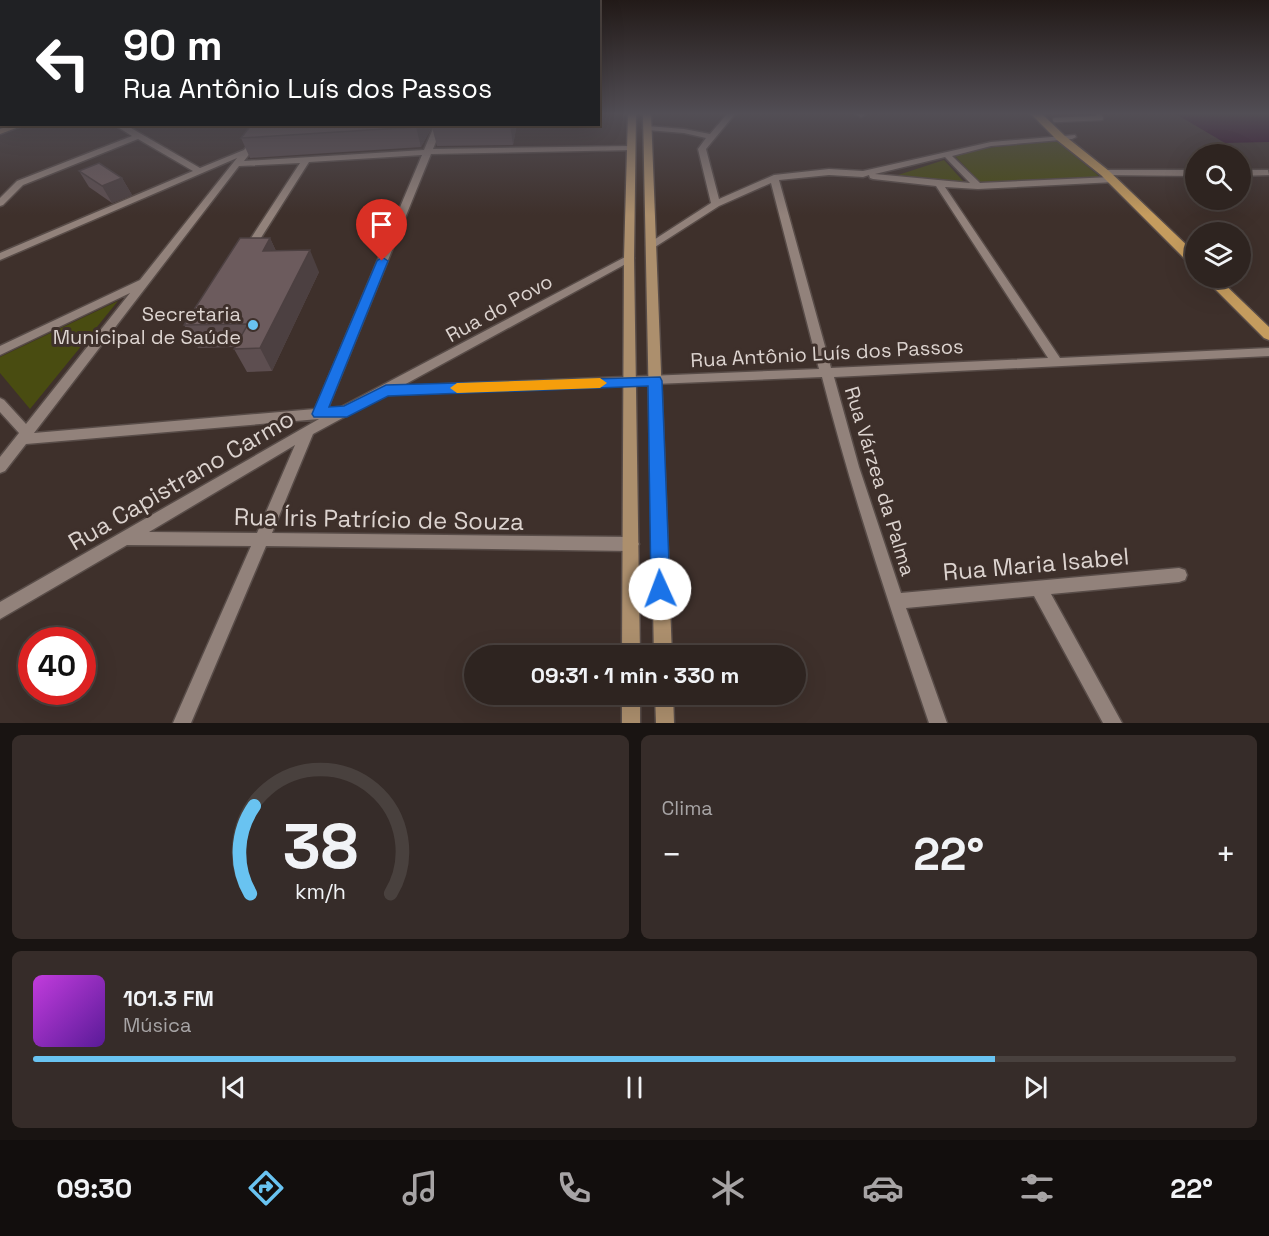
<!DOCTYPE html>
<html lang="pt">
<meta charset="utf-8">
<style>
:root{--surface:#2e2420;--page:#362c29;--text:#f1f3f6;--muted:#a7a4a5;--line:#49413e;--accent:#69c3f1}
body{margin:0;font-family:"Space Grotesk",sans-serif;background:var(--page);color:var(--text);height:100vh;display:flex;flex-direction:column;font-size:22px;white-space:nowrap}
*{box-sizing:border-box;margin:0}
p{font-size:20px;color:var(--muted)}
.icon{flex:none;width:33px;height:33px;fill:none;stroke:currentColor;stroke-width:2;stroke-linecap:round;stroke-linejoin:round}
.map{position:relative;height:723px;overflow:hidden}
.drawer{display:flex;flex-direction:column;gap:12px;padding:12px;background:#191412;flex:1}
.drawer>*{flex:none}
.guide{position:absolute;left:0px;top:0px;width:600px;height:126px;box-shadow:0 6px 24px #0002,0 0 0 2px var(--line);background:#202124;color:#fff;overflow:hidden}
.fabs{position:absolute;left:1185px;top:144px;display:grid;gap:12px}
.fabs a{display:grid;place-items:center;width:66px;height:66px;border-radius:50%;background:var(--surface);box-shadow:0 6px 24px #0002,0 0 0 2px var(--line);font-size:30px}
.speed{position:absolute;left:18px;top:627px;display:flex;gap:12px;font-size:30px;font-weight:700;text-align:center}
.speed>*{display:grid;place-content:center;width:78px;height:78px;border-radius:50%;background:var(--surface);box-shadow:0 6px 24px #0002,0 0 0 2px var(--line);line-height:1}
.speed .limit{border:9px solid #d22;background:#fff;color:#111}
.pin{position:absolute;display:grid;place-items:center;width:51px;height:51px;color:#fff;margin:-62px -26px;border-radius:50% 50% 50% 0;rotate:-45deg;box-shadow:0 0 6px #0007}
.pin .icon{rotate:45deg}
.me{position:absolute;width:66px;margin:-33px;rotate:358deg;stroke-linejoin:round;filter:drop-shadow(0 0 4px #0008)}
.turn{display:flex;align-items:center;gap:21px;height:126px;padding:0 24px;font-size:27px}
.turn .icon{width:78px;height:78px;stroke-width:2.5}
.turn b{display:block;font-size:42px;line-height:51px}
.big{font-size:45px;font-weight:600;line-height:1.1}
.drawer .card{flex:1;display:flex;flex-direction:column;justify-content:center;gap:9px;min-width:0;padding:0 21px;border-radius:9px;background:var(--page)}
.drawer .dial{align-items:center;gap:0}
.dial svg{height:156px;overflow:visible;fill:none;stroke:var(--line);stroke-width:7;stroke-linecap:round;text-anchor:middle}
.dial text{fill:var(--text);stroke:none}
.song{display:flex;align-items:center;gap:18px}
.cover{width:72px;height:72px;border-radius:9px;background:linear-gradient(135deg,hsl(290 70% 55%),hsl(270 70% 35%))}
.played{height:6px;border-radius:3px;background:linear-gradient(90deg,var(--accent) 80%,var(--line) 80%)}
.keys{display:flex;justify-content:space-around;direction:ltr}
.heat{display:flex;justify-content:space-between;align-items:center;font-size:33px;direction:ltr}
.drawer .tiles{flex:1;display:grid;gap:12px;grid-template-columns:1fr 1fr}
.card:last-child{grid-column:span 2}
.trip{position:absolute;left:464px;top:645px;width:342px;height:60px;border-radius:30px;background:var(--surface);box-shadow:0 6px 24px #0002,0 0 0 2px var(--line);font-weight:600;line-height:60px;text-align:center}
.tab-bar{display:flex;height:96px;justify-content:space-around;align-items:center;background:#120e0d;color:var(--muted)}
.tab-bar .icon{width:42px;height:42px}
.tab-bar .active{color:var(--accent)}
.tab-bar b{font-size:27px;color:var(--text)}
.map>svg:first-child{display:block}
.green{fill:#494c11}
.water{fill:#2e0227}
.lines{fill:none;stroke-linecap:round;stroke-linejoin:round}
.lane-casing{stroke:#584c48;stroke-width:7}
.street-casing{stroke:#584c48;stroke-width:3}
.secondary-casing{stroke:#584c48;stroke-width:3}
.primary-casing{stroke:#584c48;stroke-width:3}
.lane{stroke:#92827b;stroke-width:4.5}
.street{fill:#92827b;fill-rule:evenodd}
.secondary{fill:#ac8f6d;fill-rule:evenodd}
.primary{fill:#c59c5e;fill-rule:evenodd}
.wall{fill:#5d4e50}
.shaded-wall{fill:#4c4041}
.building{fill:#6c5b5d;stroke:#4c4041;stroke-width:1.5}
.route{fill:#1a73e8;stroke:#114b97;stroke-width:1.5}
.slow{fill:#f59e0b}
.poi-dot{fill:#69c3f1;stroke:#3e302b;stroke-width:2}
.labels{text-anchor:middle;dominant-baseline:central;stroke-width:6;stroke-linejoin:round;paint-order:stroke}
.street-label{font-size:20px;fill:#dcd3cf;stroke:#3e302b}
.poi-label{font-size:20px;fill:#dcd3cf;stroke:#3e302b;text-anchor:end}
.near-street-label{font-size:24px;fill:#dcd3cf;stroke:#3e302b}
</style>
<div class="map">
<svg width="1269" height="723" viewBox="0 0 1269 723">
<rect width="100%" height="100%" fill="#3e302b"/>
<path class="green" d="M1057 141 1100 177 980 182 955 156 975 149Z
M944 160 964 182 898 175Z
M118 301 30 409 0 373V357Z"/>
<path class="water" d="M1176 114H1269V142L1225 143Z"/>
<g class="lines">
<g class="lane-casing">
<path id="lane" d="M1055 120 1101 118 1098 114"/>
</g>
<g class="street-casing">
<path id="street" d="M727 114H735L706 149 719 199 774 175 829 169 863 171 991 142 1075 135 1076 137 1072 139 991 146 952 156 980 183 1112 177 1115 178V182L978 189 945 187 1060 358 1269 348V356L834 377 859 467 901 593 1179 568 1185 570 1187 575 1185 580 1179 582 1051 594 1122 723H1103L1034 596 906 608 947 723H929C890 608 852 494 822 377L385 395 313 434 272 533 631 537 636 539 639 544 636 549 631 551 266 546 191 723H173L251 546 127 545 0 619V602L319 419 26 444 5 471 0 473V457L19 433 0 412V398L4 400 26 424 130 293 0 355V346L140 280 237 158 0 260V253L193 171 138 139 23 185 3 205 0 206V198L17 181 132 136 113 124H124L200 168 244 150 264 124H272L244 161 424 150 435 124H443L433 149 632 146H635V150L431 154 328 408 341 407 629 255 634 258 633 260 402 386 819 369 771 183 719 206 655 247H647L646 245 711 203 698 149 706 138 684 133 647 130 643 128 647 126 684 129 710 134ZM422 155 315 409 34 433 239 166 300 163 242 252 247 255 252 252 309 162ZM945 157 970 183 875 174ZM829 175 863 177 869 175 870 178 873 179 936 186 1048 358 831 368 779 180ZM295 445 257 533 149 532Z
M856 114H864L865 115 861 117Z
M1105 170H1196V176L1102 175V171Z
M1240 170H1268L1269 175 1240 176Z"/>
</g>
<g class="secondary-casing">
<path id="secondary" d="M628 114H636L634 258 640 656H622L624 258Z
M643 114H651L672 656H654Z
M14 124H27L0 134V129Z
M622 694H640V723H622Z
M655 694H673L674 723H656Z"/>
</g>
<g class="primary-casing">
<path id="primary" d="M1031 114H1042L1065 136 1109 171 1196 254V266L1191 265 1101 175 1057 140Z
M1204 278H1218L1269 327V340L1264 338Z"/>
</g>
<use href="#lane" class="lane"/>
<use href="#street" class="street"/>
<use href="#secondary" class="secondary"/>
<use href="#primary" class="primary"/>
</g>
<path class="wall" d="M252 124H517L513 145 437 146 432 127 421 147 250 158 241 138Z
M79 171 122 178 132 195 112 203 89 187Z
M270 238 276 251 319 272 272 371 247 372 234 349 235 347 198 348 184 325Z"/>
<path class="shaded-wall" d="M417 124H433L421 147 416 127Z
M510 124H517L513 145Z
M122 178 132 195 112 203 102 186Z
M270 238 280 260 263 251Z
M310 250 319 272 272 371 260 348Z"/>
<path class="building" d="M252 124H417L416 127 241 138Z
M433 124H510L432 126Z
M99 163 122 178 102 186 79 171Z
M240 238H270L263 251 310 250 260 348 234 349 248 324 184 325Z"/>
<linearGradient id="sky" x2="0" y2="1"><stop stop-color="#221a18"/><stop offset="0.53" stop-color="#524e55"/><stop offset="1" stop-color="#524e55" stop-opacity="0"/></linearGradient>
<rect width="1269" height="215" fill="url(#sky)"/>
<path class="route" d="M382 257 388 261 329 407 344 406 386 385 660 377 662 381 670 589 667 595 660 597 654 595 651 589 648 386 388 396 347 417H314L312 414 377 261Z"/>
<path class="slow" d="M600 378 607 383 600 388 457 393 450 388 457 383Z"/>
<circle class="poi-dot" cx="253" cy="325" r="6"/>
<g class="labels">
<g class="street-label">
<text transform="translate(499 308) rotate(-29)">Rua do Povo</text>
<text transform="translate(827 353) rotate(-3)">Rua Antônio Luís dos Passos</text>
<text transform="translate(880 481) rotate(73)">Rua Várzea da Palma</text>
</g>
<g class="poi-label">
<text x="241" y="314">Secretaria<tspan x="241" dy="23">Municipal de Saúde</tspan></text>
</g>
<g class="near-street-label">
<text transform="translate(181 480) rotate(-30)">Rua Capistrano Carmo</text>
<text transform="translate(379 519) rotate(1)">Rua Íris Patrício de Souza</text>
<text transform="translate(1036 564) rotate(-5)">Rua Maria Isabel</text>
</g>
</g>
</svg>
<div class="fabs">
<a><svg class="icon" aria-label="search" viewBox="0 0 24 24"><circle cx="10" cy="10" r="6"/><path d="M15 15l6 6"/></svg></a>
<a><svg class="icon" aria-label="layers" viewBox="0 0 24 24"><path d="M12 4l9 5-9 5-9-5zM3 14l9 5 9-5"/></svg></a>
</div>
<div class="speed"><div class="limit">40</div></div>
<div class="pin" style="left:382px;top:261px;background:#d93025"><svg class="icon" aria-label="arrive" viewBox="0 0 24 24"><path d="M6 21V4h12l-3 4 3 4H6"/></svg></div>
<svg class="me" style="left:660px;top:589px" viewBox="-20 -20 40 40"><circle r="19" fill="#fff"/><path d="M0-13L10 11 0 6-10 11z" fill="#1a73e8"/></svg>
<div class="trip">09:31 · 1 min · 330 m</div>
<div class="guide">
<div class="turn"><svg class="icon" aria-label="left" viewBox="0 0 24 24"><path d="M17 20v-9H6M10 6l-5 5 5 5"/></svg><div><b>90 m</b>Rua Antônio Luís dos Passos</div></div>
</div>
</div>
<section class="drawer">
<div class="tiles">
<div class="card dial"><svg viewBox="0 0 100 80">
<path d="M14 69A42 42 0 1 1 86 69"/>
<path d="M14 69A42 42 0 0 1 16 24" stroke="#69c3f1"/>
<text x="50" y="56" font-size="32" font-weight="700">38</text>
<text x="50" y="72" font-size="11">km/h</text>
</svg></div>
<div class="card"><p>Clima</p>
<div class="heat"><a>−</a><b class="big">22°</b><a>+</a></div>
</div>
<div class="card">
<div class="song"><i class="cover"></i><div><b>101.3 FM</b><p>Música</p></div></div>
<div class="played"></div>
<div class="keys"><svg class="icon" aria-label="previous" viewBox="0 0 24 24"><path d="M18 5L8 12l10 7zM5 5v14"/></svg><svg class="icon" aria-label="pause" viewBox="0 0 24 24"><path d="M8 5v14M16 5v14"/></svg><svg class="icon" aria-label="next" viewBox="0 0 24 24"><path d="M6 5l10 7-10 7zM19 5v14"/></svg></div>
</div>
</div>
</section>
<nav class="tab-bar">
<b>09:30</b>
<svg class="icon active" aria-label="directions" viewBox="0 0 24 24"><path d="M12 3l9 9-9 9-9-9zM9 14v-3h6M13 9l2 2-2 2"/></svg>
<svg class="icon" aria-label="music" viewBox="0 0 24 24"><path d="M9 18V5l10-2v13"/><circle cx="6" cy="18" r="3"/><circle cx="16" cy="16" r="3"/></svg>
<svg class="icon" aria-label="phone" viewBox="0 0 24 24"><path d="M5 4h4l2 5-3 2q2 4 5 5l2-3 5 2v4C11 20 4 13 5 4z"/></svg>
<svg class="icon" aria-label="climate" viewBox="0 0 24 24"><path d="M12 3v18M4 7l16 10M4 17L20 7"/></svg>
<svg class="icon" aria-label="car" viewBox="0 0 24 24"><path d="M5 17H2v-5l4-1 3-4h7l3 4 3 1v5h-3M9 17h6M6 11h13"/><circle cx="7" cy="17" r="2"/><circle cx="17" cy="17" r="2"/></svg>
<svg class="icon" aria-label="filters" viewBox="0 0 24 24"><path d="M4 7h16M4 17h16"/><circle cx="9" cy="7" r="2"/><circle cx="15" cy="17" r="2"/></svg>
<b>22°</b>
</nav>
